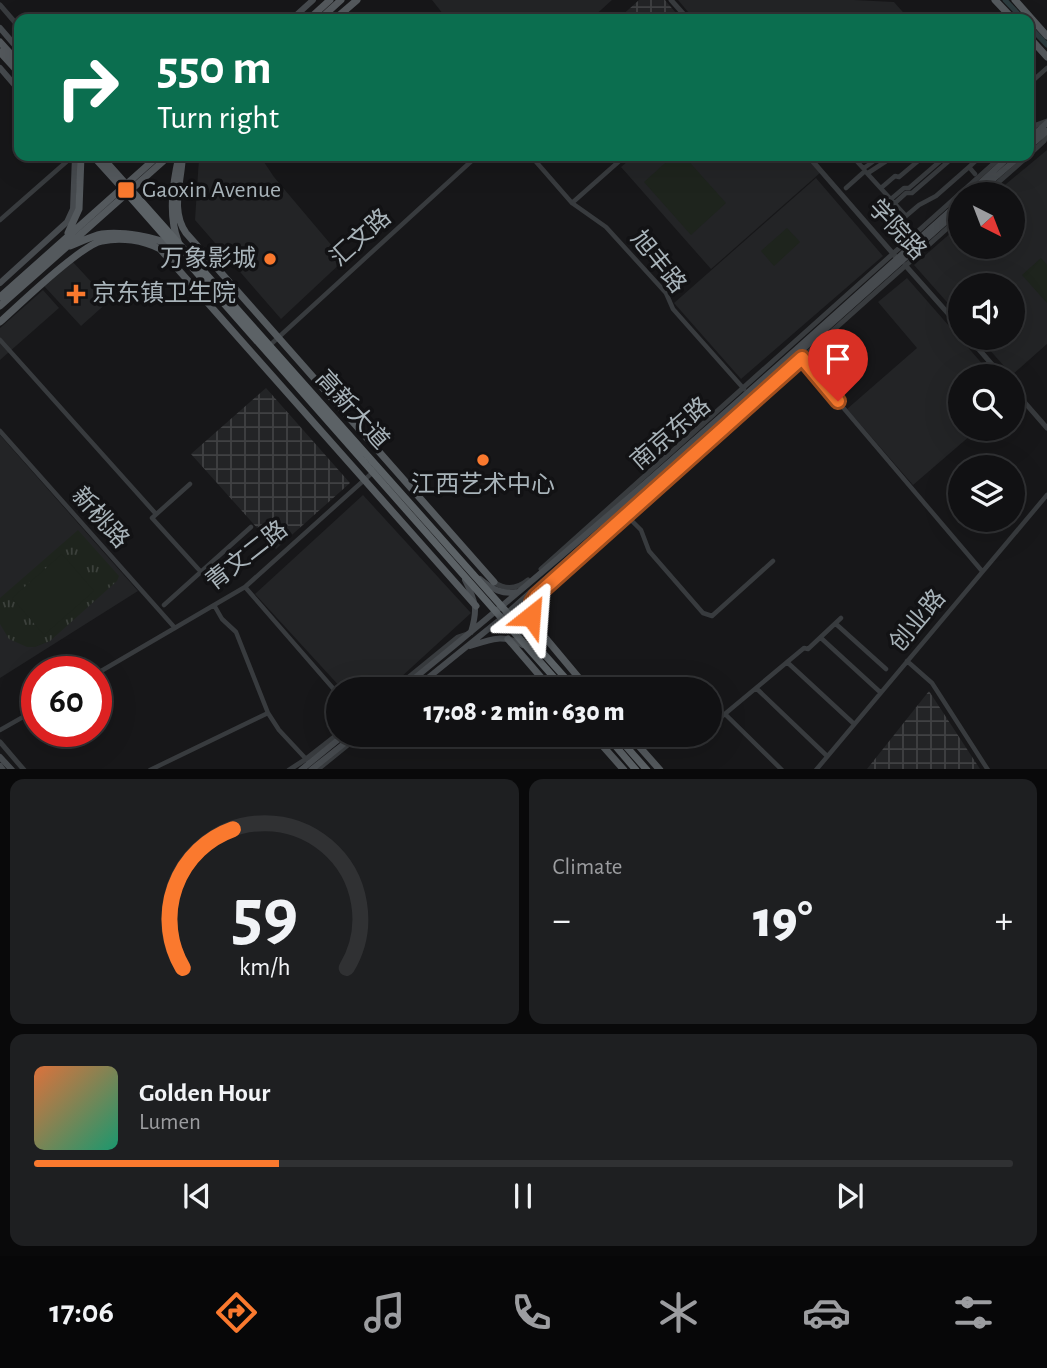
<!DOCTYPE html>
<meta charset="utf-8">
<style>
:root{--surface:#111113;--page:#1e1f21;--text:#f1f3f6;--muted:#9c9da0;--line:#303133;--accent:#fa792e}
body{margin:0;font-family:"Alegreya Sans","Noto Sans SC",sans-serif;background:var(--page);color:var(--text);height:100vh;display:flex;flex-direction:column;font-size:26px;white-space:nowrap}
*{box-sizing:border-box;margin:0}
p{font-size:23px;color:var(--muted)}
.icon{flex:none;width:38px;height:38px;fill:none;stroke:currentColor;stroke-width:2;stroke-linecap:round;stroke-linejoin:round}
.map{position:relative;height:769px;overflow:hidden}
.details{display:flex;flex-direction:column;gap:10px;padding:10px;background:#09090a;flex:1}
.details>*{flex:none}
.top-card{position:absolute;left:14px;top:14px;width:1020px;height:147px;border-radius:14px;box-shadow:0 7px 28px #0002,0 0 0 2px var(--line);background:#0b6e4f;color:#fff;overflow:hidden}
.needle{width:46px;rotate:138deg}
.controls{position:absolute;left:948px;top:182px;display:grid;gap:14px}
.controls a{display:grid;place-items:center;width:77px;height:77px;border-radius:50%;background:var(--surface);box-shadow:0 7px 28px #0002,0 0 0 2px var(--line);font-size:35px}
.speed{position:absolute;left:21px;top:656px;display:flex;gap:14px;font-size:35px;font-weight:700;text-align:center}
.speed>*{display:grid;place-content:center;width:91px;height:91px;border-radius:50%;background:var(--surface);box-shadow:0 7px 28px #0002,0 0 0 2px var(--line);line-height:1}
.speed .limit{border:10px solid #d22;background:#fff;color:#111}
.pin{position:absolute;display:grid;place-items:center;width:60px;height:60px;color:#fff;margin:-72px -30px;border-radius:50% 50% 50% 0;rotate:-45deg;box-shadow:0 0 7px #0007}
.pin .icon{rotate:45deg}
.me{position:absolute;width:77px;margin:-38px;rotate:28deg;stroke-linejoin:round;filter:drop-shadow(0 0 5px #0008)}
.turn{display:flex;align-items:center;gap:24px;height:147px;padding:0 28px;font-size:32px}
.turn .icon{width:91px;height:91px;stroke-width:2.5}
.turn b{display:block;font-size:49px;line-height:60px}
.big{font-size:52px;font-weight:800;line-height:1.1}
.details .tile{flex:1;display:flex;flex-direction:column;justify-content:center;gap:10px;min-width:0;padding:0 24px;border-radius:14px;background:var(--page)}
.details .dial{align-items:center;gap:0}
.dial svg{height:182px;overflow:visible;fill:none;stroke:var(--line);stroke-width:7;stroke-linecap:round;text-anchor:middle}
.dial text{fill:var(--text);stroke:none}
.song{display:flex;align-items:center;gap:21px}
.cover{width:84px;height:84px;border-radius:10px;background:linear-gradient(135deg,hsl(20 70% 55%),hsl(160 70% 35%))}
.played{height:7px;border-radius:4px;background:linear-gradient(90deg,var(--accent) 25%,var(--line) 25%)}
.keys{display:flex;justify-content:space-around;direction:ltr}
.heat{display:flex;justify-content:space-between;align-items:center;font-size:38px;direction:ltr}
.details .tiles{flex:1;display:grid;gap:10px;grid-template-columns:1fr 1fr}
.tile:last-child{grid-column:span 2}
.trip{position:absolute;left:326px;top:677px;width:396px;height:70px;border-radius:35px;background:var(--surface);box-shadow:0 7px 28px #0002,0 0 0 2px var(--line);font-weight:800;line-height:70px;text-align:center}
.tab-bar{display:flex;height:112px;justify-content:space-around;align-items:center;background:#070708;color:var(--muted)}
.tab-bar .icon{width:49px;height:49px}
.tab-bar .active{color:var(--accent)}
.tab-bar b{font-size:32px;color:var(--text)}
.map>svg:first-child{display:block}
.built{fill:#232426}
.industrial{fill:url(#industrial-grid)}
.grass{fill:url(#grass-tufts)}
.garden{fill:#1e241d}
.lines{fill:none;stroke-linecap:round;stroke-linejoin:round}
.canal{stroke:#2c3b3e;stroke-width:5}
.minor{stroke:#383b3e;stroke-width:4.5}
.tertiary{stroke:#383b3e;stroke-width:5}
.secondary{stroke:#464a4e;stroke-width:6}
.primary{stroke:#54595d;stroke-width:7}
.trunk{stroke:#5c6266;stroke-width:7}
.route-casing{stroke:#a24f1e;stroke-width:18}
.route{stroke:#fa792e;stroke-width:12}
.poi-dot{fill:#fa792e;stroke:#121214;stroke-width:2.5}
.labels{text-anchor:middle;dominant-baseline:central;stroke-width:7;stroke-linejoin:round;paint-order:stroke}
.poi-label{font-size:24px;fill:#a8b3b9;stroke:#121214;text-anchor:start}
.street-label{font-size:24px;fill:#a8b3b9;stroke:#121214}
</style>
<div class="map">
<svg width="1047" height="770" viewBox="0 0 1047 770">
<defs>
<pattern id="industrial-grid" width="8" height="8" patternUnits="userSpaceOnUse" patternTransform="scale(1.75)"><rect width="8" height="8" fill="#232426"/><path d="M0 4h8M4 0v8" fill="none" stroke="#404143"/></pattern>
<pattern id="grass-tufts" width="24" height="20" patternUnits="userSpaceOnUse" patternTransform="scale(1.75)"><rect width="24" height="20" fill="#1e241d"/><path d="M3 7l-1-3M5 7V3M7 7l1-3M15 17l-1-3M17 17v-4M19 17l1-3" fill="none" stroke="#3c413c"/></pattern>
</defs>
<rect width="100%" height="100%" fill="#171719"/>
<path class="built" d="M432 0H612L591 19H447Z
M678 0H854L894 2 909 19H694Z
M1047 150V344L1012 375 979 338H1013V285H961V318L914 265 961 224V247H1013V194H994Z
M202 156H260L274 177 344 260 281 319 195 220 199 158Z
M634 156H805L820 173 711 269 621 167Z
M816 178 883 256 741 379 674 303Z
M72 261 109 301 81 326 44 286Z
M907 278 993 376H961V429H978L913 485 847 409 917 348 878 302Z
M43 290 59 308 0 360V328Z
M0 435 138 591 0 678Z
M363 495 471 613 388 689H342L255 594Z"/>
<path class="industrial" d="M639 0H665L681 19H618Z
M266 388 350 483 276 549 191 454Z
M929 691 980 769H867Z"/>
<path class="grass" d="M78 530 119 576 117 581 50 641 35 647H27L9 639 0 624V598Z"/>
<path class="garden" d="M673 156H684L726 203 691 235 644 182Z
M787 228 800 242 774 266 761 251Z
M1041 258 1047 265V303L1022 275Z
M62 554 94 591 44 635 12 598Z"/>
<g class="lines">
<path class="canal" d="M1005 0 1023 19
M1029 26 1047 45"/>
<path class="minor" d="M1029 60 1032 57
M1029 84 1047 68
M531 156 572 203 606 227 666 293 673 309 744 389
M852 156 863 168
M969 167 981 156
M864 168 881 156
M868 173 894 156
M846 188 865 171 906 216 919 205 936 196 969 167 975 174
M881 188 895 176 899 177 924 156
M891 199 904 188H909L946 156
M572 203 625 156
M895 203 906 193H912L950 160V156H946
M0 220 73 156
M0 340 156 514
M269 346 477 156
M801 358 982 571
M0 431 175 628
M190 484 152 518 201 572
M626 515 641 530 649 551 703 613 712 616 773 561
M245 587 338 694
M164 605 251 527
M214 605 222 619 236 632 268 713
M836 624 886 669
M821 638 880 692
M907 661 932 683 988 770
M787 662 853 723
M96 674 245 587 372 473
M756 688 826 755
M725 714 782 770
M714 723 804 648 808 649 841 618
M0 730 37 709
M150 770 268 713 279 730 307 760
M816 770 1047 495"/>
<path class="tertiary" d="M671 0 688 19
M0 5 19 27
M1029 132 1036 125 1047 121
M1029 155 1044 141 1047 134
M808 156 895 256
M985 194 1028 156
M905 265 961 328
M969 338 1002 376
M1013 389 1047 428
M541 569 1002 156
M494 582C505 590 517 589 528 580
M531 608 536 596 961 216
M393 690 458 637 467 634
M0 742 24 770
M289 770 306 759 338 734
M317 770 360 735"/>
<path class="secondary" d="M292 19 313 0
M0 28 19 50
M0 68 19 90
M1029 139 1047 123
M1029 147 1047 131
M968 194 1010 156
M976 194 1020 156
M0 283 67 222 73 209 75 156
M480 579C492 589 502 595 518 592
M465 580C476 602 478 609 471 632
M530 596C520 616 534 633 543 650
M470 646C491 639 502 634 523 645
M400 690C593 534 777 367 961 201
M413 690 502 618 961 208
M0 757 12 770
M0 766 3 770
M301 770 344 735
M311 770 355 735"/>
<path class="primary" d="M995 0 1013 19
M1015 0 1047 36
M309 19 330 0
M320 19 341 0
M335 19 357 0
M1029 37 1047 57
M0 42 19 63
M0 52 19 73
M93 156 122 188
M101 156 126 184
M185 156 182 162C180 186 171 212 186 233L494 582
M68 233 79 209 81 156
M178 241C168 215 173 183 179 156
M70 246C80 242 92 236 102 234 122 231 155 237 173 246
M0 297 158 156
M0 306 169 156
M0 322C18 306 82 244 102 241 121 237 143 240 160 249L476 606
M531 608 533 623 589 690
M508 639 552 690
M593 735 624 770
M629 735 660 770"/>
<path class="trunk" d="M126 184 576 690
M122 188 565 690
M606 735 636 770
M616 735 647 770"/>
</g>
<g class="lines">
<g class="route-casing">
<path id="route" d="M531 616 532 602 536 596 802 358 838 401"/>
</g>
<use href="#route" class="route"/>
</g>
<g class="poi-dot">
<rect x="117" y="181" width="18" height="18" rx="3.5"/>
<circle cx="270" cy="259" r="7"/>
<path d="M72.5 283.5h7v7h7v7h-7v7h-7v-7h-7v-7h7z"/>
<circle cx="483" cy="460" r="7"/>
</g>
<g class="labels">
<g class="poi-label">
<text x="142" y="190">Gaoxin Avenue</text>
<text x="256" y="259" text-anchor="end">万象影城</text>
<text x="92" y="294">京东镇卫生院</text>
<text x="483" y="485" text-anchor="middle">江西艺术中心</text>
</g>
<g class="street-label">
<text transform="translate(897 230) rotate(47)">学院路</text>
<text transform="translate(361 238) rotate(-42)">汇文路</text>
<text transform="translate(658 262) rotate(51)">旭丰路</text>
<text transform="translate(352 410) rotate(48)">高新大道</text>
<text transform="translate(671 434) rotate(-41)">南京东路</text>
<text transform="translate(100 518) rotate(48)">新桃路</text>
<text transform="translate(247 556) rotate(-38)">青文二路</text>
<text transform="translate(918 621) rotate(-50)">创业路</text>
</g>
</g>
</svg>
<div class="controls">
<a><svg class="needle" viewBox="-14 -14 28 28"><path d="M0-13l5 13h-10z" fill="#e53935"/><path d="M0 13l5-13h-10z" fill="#9c9da0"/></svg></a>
<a><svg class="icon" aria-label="sound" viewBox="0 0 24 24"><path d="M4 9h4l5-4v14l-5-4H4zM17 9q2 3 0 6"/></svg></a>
<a><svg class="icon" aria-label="search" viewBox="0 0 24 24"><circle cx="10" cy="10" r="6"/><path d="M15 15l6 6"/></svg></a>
<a><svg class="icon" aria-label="layers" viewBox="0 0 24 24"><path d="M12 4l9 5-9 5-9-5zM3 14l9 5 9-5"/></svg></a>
</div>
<div class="speed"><div class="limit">60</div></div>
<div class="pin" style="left:838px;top:401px;background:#d93025"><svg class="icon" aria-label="arrive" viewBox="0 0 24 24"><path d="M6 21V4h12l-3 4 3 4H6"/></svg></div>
<svg class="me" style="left:531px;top:616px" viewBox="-20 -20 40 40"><path d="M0-17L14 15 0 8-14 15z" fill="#fa792e" stroke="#fff" stroke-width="4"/></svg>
<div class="trip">17:08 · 2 min · 630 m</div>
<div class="top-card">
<div class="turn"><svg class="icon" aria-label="right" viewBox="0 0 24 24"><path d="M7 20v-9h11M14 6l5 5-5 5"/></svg><div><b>550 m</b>Turn right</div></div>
</div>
</div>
<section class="details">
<div class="tiles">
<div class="tile dial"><svg viewBox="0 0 100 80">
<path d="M14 69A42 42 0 1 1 86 69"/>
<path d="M14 69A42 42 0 0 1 36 8" stroke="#fa792e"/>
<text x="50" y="56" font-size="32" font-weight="700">59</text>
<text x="50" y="72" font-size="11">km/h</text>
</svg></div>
<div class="tile"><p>Climate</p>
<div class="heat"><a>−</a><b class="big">19°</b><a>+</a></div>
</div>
<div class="tile">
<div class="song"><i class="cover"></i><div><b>Golden Hour</b><p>Lumen</p></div></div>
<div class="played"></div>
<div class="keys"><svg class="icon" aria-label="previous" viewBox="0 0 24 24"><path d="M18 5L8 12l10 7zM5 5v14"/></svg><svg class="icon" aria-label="pause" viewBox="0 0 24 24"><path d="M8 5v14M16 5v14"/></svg><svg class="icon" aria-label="next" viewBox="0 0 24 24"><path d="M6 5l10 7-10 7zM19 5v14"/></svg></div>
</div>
</div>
</section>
<nav class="tab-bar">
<b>17:06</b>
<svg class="icon active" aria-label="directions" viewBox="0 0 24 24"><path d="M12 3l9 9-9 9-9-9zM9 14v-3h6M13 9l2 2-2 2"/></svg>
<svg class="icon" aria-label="music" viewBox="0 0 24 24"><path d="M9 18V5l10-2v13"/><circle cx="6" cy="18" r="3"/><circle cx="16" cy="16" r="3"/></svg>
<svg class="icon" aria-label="phone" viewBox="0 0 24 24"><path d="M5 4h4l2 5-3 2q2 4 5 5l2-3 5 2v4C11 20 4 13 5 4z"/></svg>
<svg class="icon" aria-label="climate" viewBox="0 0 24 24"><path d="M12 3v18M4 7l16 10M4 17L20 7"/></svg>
<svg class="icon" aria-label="car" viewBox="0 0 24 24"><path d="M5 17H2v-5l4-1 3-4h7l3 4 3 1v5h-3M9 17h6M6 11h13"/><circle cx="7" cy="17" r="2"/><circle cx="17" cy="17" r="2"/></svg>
<svg class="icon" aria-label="filters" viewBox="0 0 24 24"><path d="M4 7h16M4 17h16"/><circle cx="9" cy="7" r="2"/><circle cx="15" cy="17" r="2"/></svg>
</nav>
